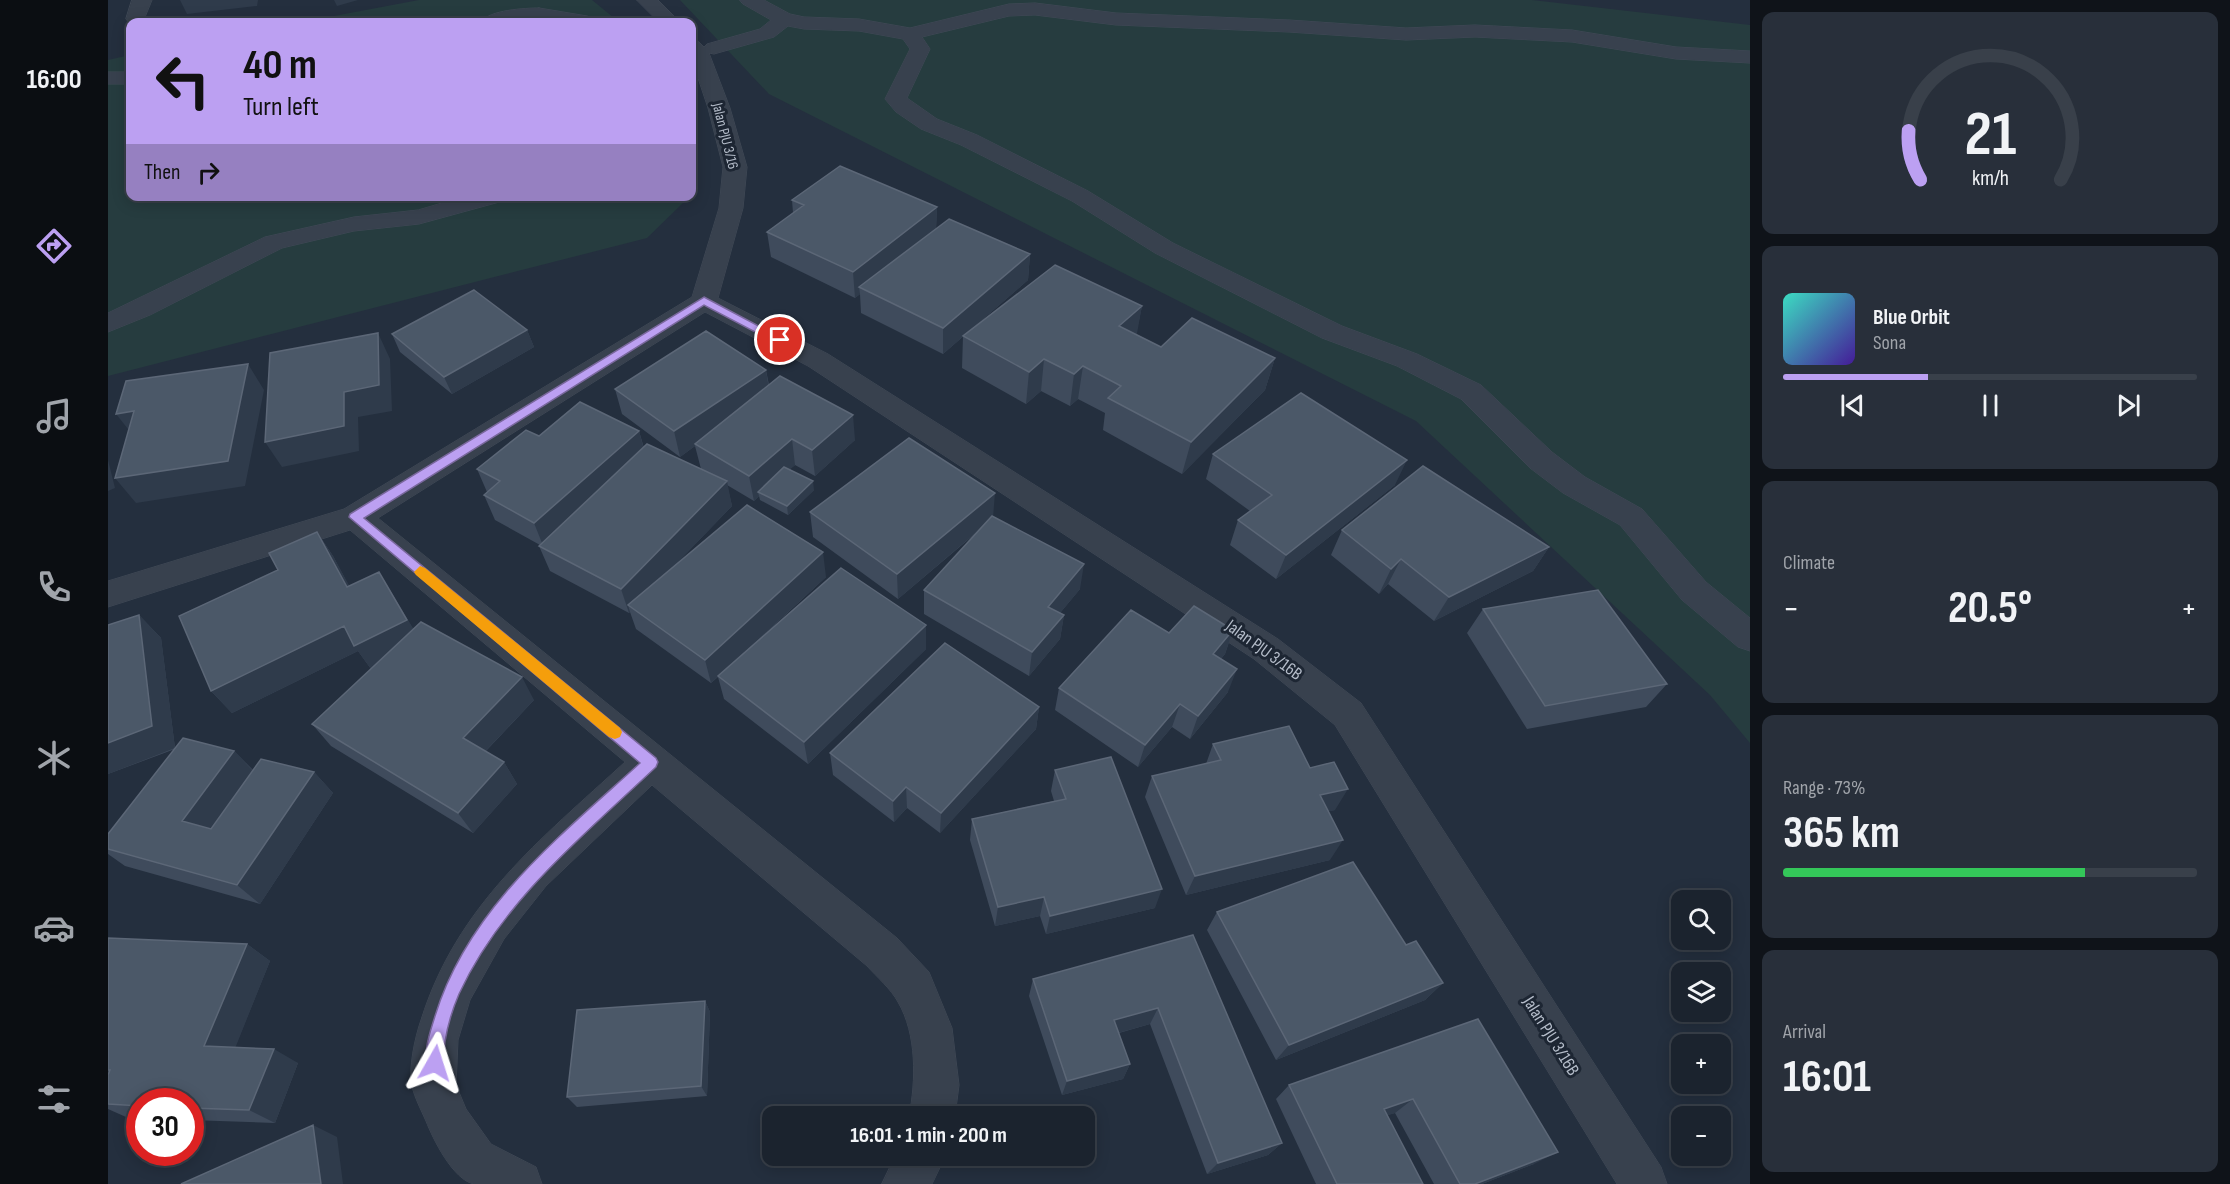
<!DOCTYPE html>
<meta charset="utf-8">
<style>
:root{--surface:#1b232e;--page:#282f3a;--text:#f1f3f6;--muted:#a0a4aa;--line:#39404a;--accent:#bca0f2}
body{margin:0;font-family:"Sofia Sans Condensed",sans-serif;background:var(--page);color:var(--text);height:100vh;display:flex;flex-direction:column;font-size:22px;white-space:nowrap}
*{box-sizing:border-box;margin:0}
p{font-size:20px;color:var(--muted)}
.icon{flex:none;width:33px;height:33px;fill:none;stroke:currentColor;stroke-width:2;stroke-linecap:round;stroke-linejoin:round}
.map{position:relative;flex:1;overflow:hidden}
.side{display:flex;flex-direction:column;gap:12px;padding:12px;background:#0f1319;width:480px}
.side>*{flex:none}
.hud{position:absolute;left:18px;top:18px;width:570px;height:183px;border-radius:12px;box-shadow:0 3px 15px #0003,0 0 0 2px var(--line);background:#bca0f2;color:#111;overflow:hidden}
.tools{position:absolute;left:1563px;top:890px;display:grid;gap:12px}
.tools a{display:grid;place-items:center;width:60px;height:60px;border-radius:12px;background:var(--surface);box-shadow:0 3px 15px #0003,0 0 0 2px var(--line);font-size:30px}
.speed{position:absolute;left:18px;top:1088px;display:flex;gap:12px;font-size:30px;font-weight:700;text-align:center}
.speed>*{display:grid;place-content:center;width:78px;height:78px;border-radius:50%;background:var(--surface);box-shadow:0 3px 15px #0003,0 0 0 2px var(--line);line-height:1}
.speed .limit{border:9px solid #d22;background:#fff;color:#111}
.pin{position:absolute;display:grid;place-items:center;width:51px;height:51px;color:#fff;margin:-26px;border:3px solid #fff;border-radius:50%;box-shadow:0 2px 6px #0007}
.me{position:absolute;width:66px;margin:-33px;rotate:6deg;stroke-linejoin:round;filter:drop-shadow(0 0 4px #0008)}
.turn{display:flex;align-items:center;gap:21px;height:126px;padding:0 18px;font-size:27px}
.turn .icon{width:78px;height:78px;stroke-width:2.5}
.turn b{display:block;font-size:42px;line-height:51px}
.then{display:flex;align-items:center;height:57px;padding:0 18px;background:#0003;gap:12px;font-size:22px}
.big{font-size:45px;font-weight:700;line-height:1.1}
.side .widget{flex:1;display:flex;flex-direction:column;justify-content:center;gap:9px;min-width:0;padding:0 21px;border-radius:12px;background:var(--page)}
.side .dial{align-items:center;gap:0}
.dial svg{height:156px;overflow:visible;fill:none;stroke:var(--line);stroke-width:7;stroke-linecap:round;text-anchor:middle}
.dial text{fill:var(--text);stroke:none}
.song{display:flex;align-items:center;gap:18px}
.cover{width:72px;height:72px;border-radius:9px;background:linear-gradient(135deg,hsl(170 70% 55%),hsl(260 70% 35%))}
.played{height:6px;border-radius:3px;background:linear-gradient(90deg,var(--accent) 35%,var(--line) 35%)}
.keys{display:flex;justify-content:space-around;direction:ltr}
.heat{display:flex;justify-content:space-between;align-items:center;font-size:33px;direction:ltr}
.charge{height:9px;border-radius:4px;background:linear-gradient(90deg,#34c759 73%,var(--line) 0)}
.trip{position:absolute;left:654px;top:1106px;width:333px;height:60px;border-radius:12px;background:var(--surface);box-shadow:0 3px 15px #0003,0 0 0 2px var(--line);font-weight:700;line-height:60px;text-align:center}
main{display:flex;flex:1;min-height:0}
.menu{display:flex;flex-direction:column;width:108px;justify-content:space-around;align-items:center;background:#0b0e12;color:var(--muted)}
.menu .icon{width:42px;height:42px}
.menu .active{color:var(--accent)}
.menu b{font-size:27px;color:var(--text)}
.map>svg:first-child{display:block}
.green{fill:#263c3f}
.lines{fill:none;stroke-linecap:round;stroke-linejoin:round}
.minor-casing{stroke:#414a57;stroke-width:1}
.minor{fill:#38414e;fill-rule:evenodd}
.wall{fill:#3f4b5c}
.shaded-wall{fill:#2f3b4b}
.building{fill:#4b5868;stroke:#5c6777;stroke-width:1.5}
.route{fill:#bca0f2;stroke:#7a689d;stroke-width:1.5}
.slow{fill:#f59e0b}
.labels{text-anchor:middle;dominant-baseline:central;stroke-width:6;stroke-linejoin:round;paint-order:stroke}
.far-street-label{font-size:15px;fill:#b4bcc9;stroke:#1d2633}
.street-label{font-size:18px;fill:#b4bcc9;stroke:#1d2633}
</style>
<main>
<nav class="menu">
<b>16:00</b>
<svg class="icon active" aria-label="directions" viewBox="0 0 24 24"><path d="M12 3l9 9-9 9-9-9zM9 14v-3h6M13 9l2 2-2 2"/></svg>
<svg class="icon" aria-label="music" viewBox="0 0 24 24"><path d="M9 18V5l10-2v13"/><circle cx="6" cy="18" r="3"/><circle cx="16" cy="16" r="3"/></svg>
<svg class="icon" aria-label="phone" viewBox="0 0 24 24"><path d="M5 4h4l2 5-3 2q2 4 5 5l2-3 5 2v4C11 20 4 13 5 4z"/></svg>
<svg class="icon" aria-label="climate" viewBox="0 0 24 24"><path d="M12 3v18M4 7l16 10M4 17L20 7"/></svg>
<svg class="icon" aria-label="car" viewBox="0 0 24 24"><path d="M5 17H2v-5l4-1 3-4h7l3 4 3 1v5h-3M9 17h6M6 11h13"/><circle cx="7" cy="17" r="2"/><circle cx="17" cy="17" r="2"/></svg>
<svg class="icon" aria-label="filters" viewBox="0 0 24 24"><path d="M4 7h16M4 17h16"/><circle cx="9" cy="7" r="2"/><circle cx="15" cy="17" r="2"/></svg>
</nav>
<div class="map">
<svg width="1642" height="1184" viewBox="0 0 1642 1184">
<rect width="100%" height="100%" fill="#242f3e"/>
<path class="green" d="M311 0H484L511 22H194Z
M572 0H1424L1642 25V743L1602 695 1308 421 661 94Z
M22 55V196H578V200L539 238 0 376V60Z"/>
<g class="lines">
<g class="minor-casing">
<path id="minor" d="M24 0H44L35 22 22 24 18 19Z
M529 0H550L572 22H551Z
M632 0H656L682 14 696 17 751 19 802 28 901 4 927 3 1008 13 1181 20 1298 28 1367 25 1464 30 1568 47 1642 51V63L1568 59 1464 42 1367 37 1298 40 1181 32 1008 25 927 15 901 16 814 37 822 49 799 98 829 119 869 135 980 191 1065 243 1234 326 1309 354 1373 385 1444 452 1477 477 1534 509 1598 582 1642 618V651L1630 647 1574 600 1512 525 1455 493 1422 468 1353 399 1289 366 1214 338 1047 253 964 201 853 145 813 129 788 112 777 99 802 49 795 39 751 31 696 29 680 26 666 37 606 54 601 53 622 108 639 167 635 208 610 298 720 354 1170 639 1253 703 1553 1167 1559 1184H1509L1227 725 1146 659 700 366 597 312 270 518 789 938 821 972 844 1028 851 1085 847 1116H801C808 1081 809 1034 790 1002 783 989 769 977 759 966L544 785 438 886 396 939 362 1000 350 1040 348 1085 358 1109 383 1144 428 1167 434 1184C413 1184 387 1184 366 1184 345 1180 325 1139 318 1121 313 1110 307 1098 304 1087 300 1069 307 1037 313 1020 349 905 432 840 517 762L242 530 0 607V581L236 509 584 297 611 208 615 167 600 108 584 60V40L591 42 596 47 599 44 652 29 663 20 635 4Z
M431 8 479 16 486 18 489 22H454L431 20 373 22C381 10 417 8 431 8Z
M0 72H22V84H0Z
M358 196H399L395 201 311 224 246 231 174 248 42 315 0 332V313L157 237 246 217 310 210Z
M788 1155H838L824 1184H774Z"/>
</g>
<use href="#minor" class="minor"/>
</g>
<path class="wall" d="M684 200 829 207 828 228 922 254 920 280 835 354 753 313 752 294 747 298 663 257 659 232 685 213Z
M1034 306 1028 334 1053 347 1167 358 1157 390 1074 474 995 430 997 413 970 399 962 406 933 391 918 404 854 368 855 336Z
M419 330 426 347 344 394 292 352 284 334Z
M658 370 661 385 747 440 707 476 687 465 682 469 706 490 680 515 652 500 651 496 646 501 619 485 624 506 568 564 718 577 632 657 818 649 700 764 616 699 610 677 603 683 528 629 522 612 521 613 442 571 431 546 432 545 387 520 376 495 379 492 369 469 431 436 531 431 536 448 593 469 587 446 572 457 514 414 507 389Z
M1105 454 1287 485 1168 579 1122 545 1130 520 1142 511 1098 479Z
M702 512 885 516 972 589 952 613 956 615 952 639 921 676 816 614V590L874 528 790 599 705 537Z
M1234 530 1441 547 1425 571 1326 621 1280 584 1271 594 1223 555Z
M209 532 225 556 241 586 271 572 305 629 426 700 378 751 396 762 409 784 365 833 223 746 204 724 263 669 250 651 124 713 103 691 170 570Z
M1375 609 1559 684 1538 707 1419 729 1359 633Z
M31 615 53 638 67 748 126 751 145 770 206 772 225 793 152 904 17 866 0 854V834L67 749 0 774Z
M1125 630 1117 654 1113 659 1120 692 1082 739 1064 727 1030 767 947 710 951 688 1061 633Z
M931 707 928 729 832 833 799 808 786 822 725 775 722 753Z
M1105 744 1202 768 1227 810 1221 811 1222 860 1078 895 1037 797 1044 776 1098 764Z
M947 770 1047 908 938 934 932 916 887 926 862 840 864 819 946 801 943 791Z
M1109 912 1298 945 1335 983 1317 1000 1168 1060 1099 930Z
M1085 935 1174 1143 1160 1155 1099 1174 1042 1024 1011 1033 1022 1064 1015 1079 954 1095 921 996 925 979Z
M0 938 139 944 162 961 127 1047 190 1063 167 1123 82 1120V1101H32V1117H18L0 1109Z
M597 1001 602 1012 599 1096 469 1107 459 1097Z
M1370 1019 1426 1164 1374 1184H1326L1287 1113 1279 1115 1315 1184H1208L1168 1099 1181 1085Z"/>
<path class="shaded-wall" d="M72 0H150L149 6 79 14Z
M226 0H250L229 6Z
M829 207 828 233 751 287 752 294 747 298 745 272Z
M922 254 920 280 835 354V328Z
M1034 306 1028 339 1011 326Z
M419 330 426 347 344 394 336 377Z
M270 333 282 359 284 411 250 417 251 451 174 467 157 442 236 392Z
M1167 358 1157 390 1074 474 1083 442Z
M936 359 933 391 918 404 921 372Z
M140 364 156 390 137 486 28 503 7 478Z
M975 366 970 399 962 406 966 374Z
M658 370 662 396 587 444V446L572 457 566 431Z
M26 411 28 439 8 414Z
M745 415 747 440 707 476 704 450Z
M531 431 538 457 436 548 426 523Z
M684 439 687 465 654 494 650 492 651 496 646 501 641 476Z
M0 460 7 488 0 491Z
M1299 460 1287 485 1168 579 1178 555Z
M619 481 624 506 525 609 520 605 522 612 521 613 513 589Z
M705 481 706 490 680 515 679 506Z
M887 493 885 518 790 599 789 574Z
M209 532 225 556 255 611 239 587Z
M1441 547 1425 571 1326 621 1341 597Z
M715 552 718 577 603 683 597 660Z
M1293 559 1280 584 1271 594 1283 569Z
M976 564 972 589 937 631 940 607Z
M271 572 314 643 263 669 250 651 124 713 103 691Z
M31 615 53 638 67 748 0 774V743Z
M956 615 952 639 921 676 924 652Z
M818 625V649L700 764 696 742Z
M1125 630 1117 654 1097 677 1105 654Z
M1129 669 1120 692 1082 739 1090 716Z
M414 677 426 700 369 760 355 738Z
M1072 704 1064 727 1030 767 1037 745Z
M931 707 928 729 832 833 833 813Z
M126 751 147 773 98 842 74 821Z
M396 762 409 784 365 833 350 813Z
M206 772 225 793 152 904 129 885Z
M798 787 799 808 786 822 785 801Z
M1240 789 1227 810 1200 816 1212 795Z
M1235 840 1222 860 1078 895 1087 876Z
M1054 889 1047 908 938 934 942 916Z
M936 897 932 916 887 926 890 907Z
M139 944 162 961 122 1061 96 1046Z
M1335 983 1317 1000 1168 1060 1181 1045Z
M597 1001 602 1012 599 1096 593 1086Z
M1050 1008 1042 1024 999 1036 1006 1020Z
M166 1049 190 1063 167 1123 141 1110Z
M1022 1064 1015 1079 954 1095 959 1081Z
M1305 1099 1287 1113 1259 1122 1276 1109Z
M205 1125 229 1137 235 1184H213Z
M1174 1143 1160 1155 1099 1174 1110 1163Z
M1450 1152 1426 1164 1374 1184H1367Z"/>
<path class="building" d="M732 166 829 207 745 272 659 232 696 205 684 200Z
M841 219 922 254 835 328 751 287Z
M947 265 1034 306 1011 326 1053 347 1084 318 1167 358 1083 442 1000 398 1013 386 975 366 966 374 936 359 921 372 855 336Z
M366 290 419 330 336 377 284 334Z
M598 331 658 370 566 431 507 389Z
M270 333 271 385 236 392V426L157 442 162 353Z
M140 364 120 461 7 478 26 411 8 414 18 381Z
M672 376 745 415 704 450 684 439 641 476 587 444Z
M1193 393 1299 460 1178 555 1130 520 1164 495 1105 454Z
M472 402 531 431 426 523 376 495 392 481 369 469 418 430 431 436Z
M801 438 887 493 789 574 702 512Z
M539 444 619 481 513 589 431 546Z
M1315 466 1441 547 1341 597 1293 559 1283 569 1234 530Z
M676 467 705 481 679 506 650 492Z
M639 505 715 552 597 660 520 605Z
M884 516 976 564 940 607 956 615 924 652 816 590Z
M209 532 239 587 271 572 299 620 246 646 236 626 103 691 71 616 170 570 161 553Z
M733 568 818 625 696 742 610 676Z
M1490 590 1559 684 1437 706 1375 609Z
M1086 606 1125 630 1105 654 1129 669 1090 716 1072 704 1037 745 951 688 1023 610 1061 633Z
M31 615 44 726 0 743V625Z
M313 622 414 677 355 738 396 762 350 813 204 724Z
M837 643 931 707 833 813 798 787 785 801 722 753Z
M1181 726 1202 768 1226 762 1240 789 1212 795 1235 840 1087 876 1044 776 1113 760 1105 744Z
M75 738 126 751 74 821 103 829 153 759 206 772 129 885 0 849V834Z
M1003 757 1054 889 942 916 936 897 890 907 864 819 958 799 947 770Z
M1245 862 1298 945 1308 941 1335 983 1181 1045 1109 912Z
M1085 935 1174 1143 1110 1163 1050 1008 1006 1020 1022 1064 959 1081 925 979Z
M0 938 139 944 96 1046 166 1049 141 1110 82 1108V1101H32V1106L0 1104V1075L2 1070H0Z
M597 1001 593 1086 459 1097 469 1010Z
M1370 1019 1450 1152 1367 1184H1352L1305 1099 1276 1109 1315 1184H1229L1181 1085Z
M205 1125 213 1184H73Z"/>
<path class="route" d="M596 297 677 340 676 343H668L596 305 256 518 548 758 550 762 548 767C475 836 394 901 351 994 345 1008 339 1028 337 1042 336 1052 337 1060 334 1069L327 1072 321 1069C314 1052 322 1033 327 1016 360 908 452 836 532 763L241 517 242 514Z"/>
<path class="slow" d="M312 566 317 568 512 728 514 732 512 737 507 739 501 737 308 575 306 572Z"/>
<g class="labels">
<g class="far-street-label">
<text transform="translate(617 136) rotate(76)">Jalan PJU 3/16</text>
</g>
<g class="street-label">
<text transform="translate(1156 650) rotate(36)">Jalan PJU 3/16B</text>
<text transform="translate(1443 1036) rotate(58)">Jalan PJU 3/16B</text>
</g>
</g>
</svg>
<div class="tools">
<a><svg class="icon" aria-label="search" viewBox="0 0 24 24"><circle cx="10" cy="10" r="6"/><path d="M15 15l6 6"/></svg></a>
<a><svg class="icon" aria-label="layers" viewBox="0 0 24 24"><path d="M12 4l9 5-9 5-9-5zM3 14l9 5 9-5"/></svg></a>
<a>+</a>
<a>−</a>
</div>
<div class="speed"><div class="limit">30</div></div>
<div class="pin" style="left:672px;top:340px;background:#d93025"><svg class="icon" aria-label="arrive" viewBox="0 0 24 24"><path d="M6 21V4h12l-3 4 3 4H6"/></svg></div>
<svg class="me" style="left:327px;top:1063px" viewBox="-20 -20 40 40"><path d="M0-17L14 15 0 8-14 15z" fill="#bca0f2" stroke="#fff" stroke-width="4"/></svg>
<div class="trip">16:01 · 1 min · 200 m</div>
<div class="hud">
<div class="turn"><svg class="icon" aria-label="left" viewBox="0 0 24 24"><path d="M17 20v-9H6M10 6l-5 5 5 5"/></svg><div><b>40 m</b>Turn left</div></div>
<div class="then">Then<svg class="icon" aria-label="right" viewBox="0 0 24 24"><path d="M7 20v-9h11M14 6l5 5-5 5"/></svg></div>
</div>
</div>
<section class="side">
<div class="widget dial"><svg viewBox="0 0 100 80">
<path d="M14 69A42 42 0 1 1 86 69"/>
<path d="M14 69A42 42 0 0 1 8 44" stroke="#bca0f2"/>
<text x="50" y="56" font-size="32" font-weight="700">21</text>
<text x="50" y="72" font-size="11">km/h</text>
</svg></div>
<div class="widget">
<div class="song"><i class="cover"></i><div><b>Blue Orbit</b><p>Sona</p></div></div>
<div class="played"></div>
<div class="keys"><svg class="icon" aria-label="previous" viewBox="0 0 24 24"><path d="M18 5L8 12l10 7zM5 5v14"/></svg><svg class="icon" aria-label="pause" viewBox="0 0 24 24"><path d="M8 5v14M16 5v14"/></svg><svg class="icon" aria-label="next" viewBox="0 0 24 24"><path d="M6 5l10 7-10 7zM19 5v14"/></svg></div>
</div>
<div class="widget"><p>Climate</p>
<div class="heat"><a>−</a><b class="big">20.5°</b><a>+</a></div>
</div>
<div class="widget"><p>Range · 73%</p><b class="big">365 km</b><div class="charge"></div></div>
<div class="widget"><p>Arrival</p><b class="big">16:01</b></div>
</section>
</main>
